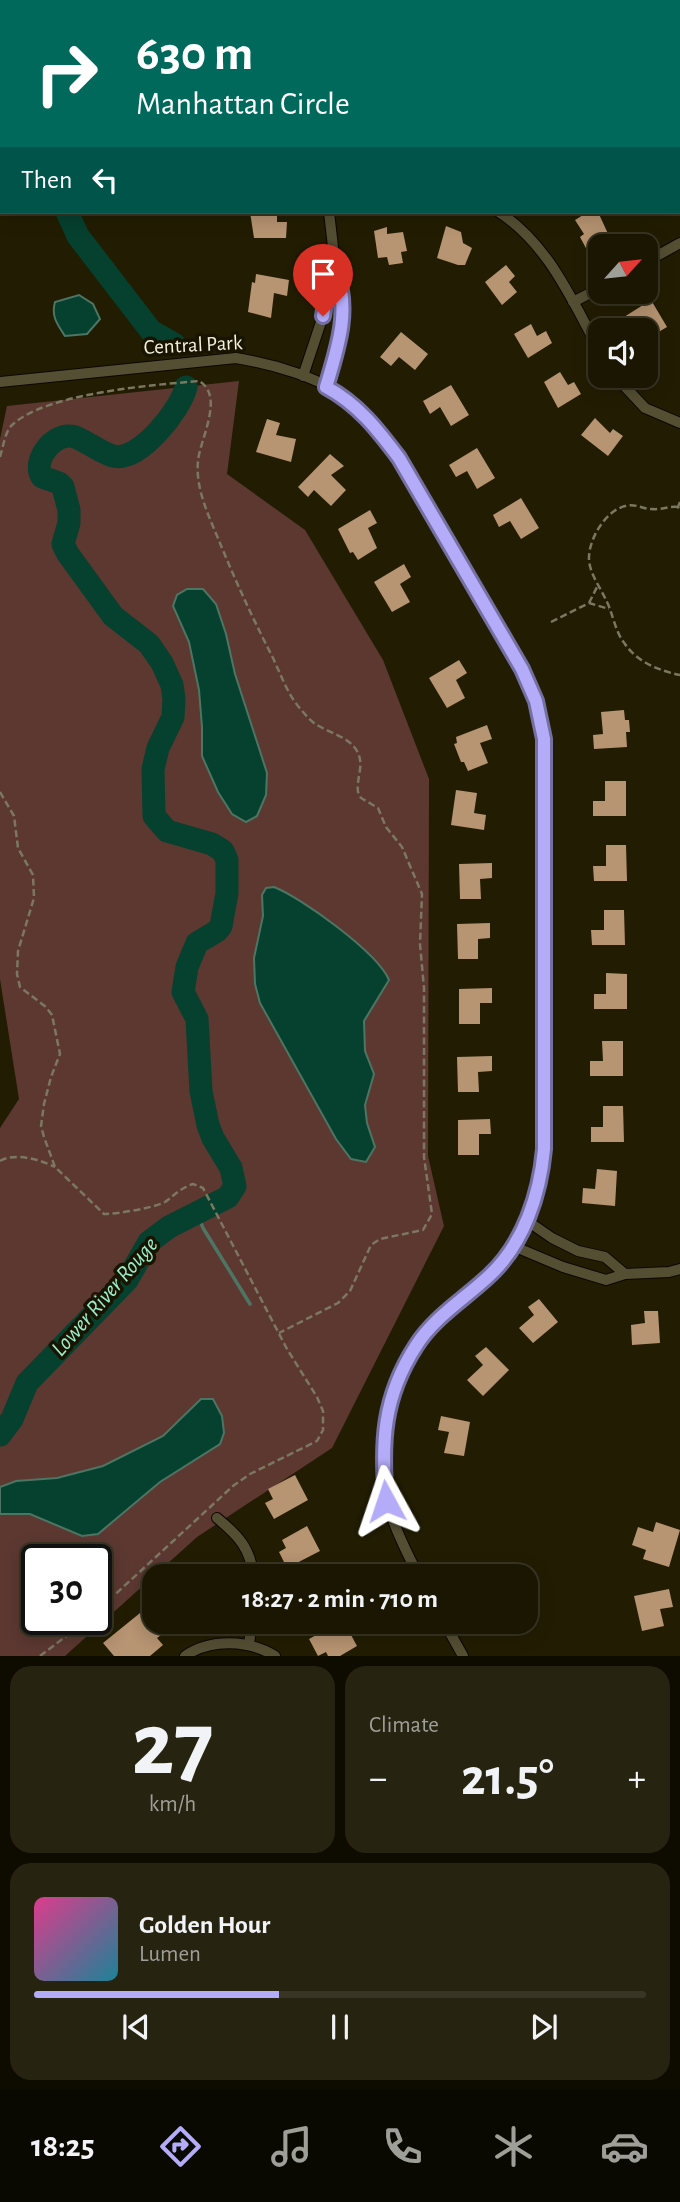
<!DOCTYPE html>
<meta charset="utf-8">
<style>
:root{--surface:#1a1602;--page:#272311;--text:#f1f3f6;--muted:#9f9f99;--line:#383524;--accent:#b4acf9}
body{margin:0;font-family:"Alegreya Sans",sans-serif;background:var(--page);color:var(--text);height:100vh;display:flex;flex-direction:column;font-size:26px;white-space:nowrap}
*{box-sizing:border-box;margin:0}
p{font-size:23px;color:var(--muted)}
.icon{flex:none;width:38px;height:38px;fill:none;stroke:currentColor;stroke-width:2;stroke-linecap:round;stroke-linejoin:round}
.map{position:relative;height:1656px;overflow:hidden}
.side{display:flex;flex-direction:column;gap:10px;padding:10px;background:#0e0c01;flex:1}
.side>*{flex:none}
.hud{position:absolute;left:0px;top:0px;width:681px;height:214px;box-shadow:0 4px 18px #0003,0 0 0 2px var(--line);background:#00695c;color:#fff;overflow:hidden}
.needle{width:46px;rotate:63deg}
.buttons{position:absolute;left:588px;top:234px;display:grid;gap:14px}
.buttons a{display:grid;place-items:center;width:70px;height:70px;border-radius:14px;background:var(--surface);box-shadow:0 4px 18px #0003,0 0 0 2px var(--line);font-size:35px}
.speed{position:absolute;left:21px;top:1544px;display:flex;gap:14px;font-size:35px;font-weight:700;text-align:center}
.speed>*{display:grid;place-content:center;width:91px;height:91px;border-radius:50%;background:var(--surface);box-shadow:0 4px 18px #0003,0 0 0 2px var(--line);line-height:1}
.speed .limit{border:4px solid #111;border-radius:10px;background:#fff;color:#111}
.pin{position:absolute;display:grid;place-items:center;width:60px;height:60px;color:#fff;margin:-72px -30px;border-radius:50% 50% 50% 0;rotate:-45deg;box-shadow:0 0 7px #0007}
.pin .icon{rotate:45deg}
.me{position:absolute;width:77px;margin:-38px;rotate:355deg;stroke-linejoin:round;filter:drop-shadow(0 0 5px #0008)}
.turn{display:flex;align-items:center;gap:24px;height:147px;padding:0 21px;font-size:32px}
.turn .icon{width:91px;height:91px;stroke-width:2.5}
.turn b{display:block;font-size:49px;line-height:60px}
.then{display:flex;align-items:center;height:66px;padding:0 21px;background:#0003;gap:14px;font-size:26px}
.big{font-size:52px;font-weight:600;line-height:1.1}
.side .tile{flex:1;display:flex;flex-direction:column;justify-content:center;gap:10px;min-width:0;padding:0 24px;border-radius:21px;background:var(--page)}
.side .dial{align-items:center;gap:0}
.dial b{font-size:91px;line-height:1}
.song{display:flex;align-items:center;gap:21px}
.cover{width:84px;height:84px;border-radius:10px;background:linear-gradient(135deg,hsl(330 70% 55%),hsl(190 70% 35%))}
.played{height:7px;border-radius:4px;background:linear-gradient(90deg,var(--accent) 40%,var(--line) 40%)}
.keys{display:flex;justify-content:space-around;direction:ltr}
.heat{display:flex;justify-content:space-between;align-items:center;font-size:38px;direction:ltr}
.side .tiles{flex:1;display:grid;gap:10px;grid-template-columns:1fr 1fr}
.tile:last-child{grid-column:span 2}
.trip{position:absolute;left:142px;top:1564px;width:396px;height:70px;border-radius:21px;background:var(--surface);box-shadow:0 4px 18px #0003,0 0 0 2px var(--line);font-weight:600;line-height:70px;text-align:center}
.tab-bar{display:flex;height:112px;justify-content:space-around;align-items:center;background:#0a0901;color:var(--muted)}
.tab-bar .icon{width:49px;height:49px}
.tab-bar .active{color:var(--accent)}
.tab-bar b{font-size:32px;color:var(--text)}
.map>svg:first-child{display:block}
.green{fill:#5c3831;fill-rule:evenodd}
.water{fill:#06402f;stroke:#4d7564;stroke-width:2}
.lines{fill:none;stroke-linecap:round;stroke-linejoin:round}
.stream{stroke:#4d7564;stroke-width:3.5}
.river{stroke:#06402f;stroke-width:23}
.building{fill:#b79472}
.minor-casing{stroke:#0b0700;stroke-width:12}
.path{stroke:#7b7760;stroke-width:2.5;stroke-dasharray:7 3.5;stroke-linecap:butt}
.minor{stroke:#544f33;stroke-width:10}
.route-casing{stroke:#7570a2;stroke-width:18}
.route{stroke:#b4acf9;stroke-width:12}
.labels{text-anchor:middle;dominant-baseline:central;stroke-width:7;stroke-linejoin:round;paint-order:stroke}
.street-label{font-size:21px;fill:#f2f0df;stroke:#181400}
.water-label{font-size:23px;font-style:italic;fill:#9aeece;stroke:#181400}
</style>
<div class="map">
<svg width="680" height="1656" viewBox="0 0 680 1656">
<rect width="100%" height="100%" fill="#221d02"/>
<path class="green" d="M239 381 227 474 305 530 383 660 429 779 428 1156 444 1226 332 1448 197 1537 65 1656H0V1128L19 1099 0 979V439L7 406ZM37 1559H96V1619H37Z"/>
<path class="water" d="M79 295 93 304 100 319 87 334 65 336C57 324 51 316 55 302Z
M187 589H203L216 604 226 634 235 674 267 773 266 795 257 816 246 822 232 814 218 792 202 756V727L199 690 189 642 173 606 177 595Z
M274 887C302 898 378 953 389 980L364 1021 365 1051 374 1074 365 1105 367 1123 375 1147 366 1162 351 1159 336 1139 260 1003 255 984 254 958 263 916 262 895 266 888Z
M201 1399H213L222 1416 224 1433 220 1444 160 1482 98 1534 82 1536 30 1514H0V1487L16 1481 57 1478 103 1466 163 1436Z"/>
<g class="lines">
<path class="stream" d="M197 1212 203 1228 250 1304"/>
<path class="river" d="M0 75 2 76
M67 212 78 236 151 331 174 344
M0 1435 12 1419 27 1383 127 1280 149 1242 169 1227 228 1197 235 1186 231 1168 213 1138 208 1125 201 1091 197 1019 183 992 187 967 197 943 217 931 221 926 227 893V860L223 851 212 844 167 831 154 816 153 769 158 748 173 717 174 699 172 685 162 663 149 644 113 616 68 554 63 544 69 523V510L63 487 59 483 42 477C32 461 52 435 70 436 80 436 100 453 113 456 139 463 181 409 186 387"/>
</g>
<path class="building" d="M250 212H277V222H287L286 238H254Z
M588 212H598L610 238 588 252 580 237 584 234 575 220Z
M446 226 461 232 463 243 472 248 465 265H458L437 258Z
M387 227V234L403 232 407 251 401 252 403 263 389 265 387 257 378 258 374 231Z
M506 265 515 276 509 282 517 292 502 305 485 282Z
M256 274 289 280 287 296 274 293 271 318 248 312 252 282 255 283Z
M651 300 667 327 650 337 643 323 632 331 624 317Z
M531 324 537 336 546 331 552 343 528 358 514 334Z
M401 332 428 354 415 370 399 357 391 366 380 357Z
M560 372 568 385 574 382 581 394 558 408 544 382Z
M451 385 469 415 451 426 440 407 430 414 423 401Z
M595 418 610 433 613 429 623 436 608 456 581 435Z
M267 419 280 423 276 435 296 439 291 462 256 452Z
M477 448 495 478 477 489 467 471 456 477 449 465Z
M330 454 344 466 331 475 346 490 331 506 314 490 308 497 298 487Z
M521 498 539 528 521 539 510 521 499 527 493 515Z
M370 510 377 523 368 528 377 548 358 560 353 552 350 553 338 529Z
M404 564 411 577 400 584 410 602 392 612 374 582Z
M459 660 467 673 456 680 465 698 447 708 429 678Z
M624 710 625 720H629L630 732H626L627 747 594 749 593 735 603 734 601 712Z
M487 725 492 739 480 743 488 763 468 771 464 762H461L454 744 457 743 456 737Z
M605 781H626V816H593V801H605Z
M456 790 477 793 474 813 486 815 484 830 451 825Z
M606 845H626L627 881H594L593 866H606Z
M492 863V878L480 879 481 899H460L459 864Z
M604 910H624L625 945H592L591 930H604Z
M490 923V938L478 939V959H458L457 924Z
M606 973 627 974V1009H594V994H606Z
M492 988V1003H480V1024H459V989Z
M602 1041H623V1076H590V1061H603Z
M492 1056V1071L478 1072 479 1092H458L457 1057Z
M603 1106H623L624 1142H591V1127H603Z
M490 1119 491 1134H479V1155H458V1120Z
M597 1169 617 1171 615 1206 582 1203 583 1188 595 1189Z
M539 1299 558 1322 533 1343 519 1328 534 1315 528 1307Z
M644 1311H658L660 1343 632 1345 631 1325 645 1323Z
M486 1347 509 1370 483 1396 467 1380 483 1365 475 1356Z
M441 1416 470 1422 464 1456 444 1453 449 1432 438 1430Z
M295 1475 308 1500 274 1519 265 1503 273 1499 268 1489Z
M656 1522 680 1530 669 1567 643 1559 646 1550 632 1545 638 1527 653 1532Z
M307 1526 320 1551 287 1568 279 1552 286 1548 282 1540Z
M669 1589 673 1607 660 1609 664 1626 642 1631 634 1596Z
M145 1609 164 1633 157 1638 163 1645 150 1656H114L103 1643Z
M340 1622H344L357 1646 340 1656H328L326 1652 318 1656 309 1639Z"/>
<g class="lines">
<g class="minor-casing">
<path id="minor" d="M528 0 532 2
M327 2 329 0
M679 7H680
M499 212C549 245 571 299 600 351
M646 262 680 243
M573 302 600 288
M303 376 323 316 327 290 336 273
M615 376 645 408 680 423
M0 382 236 358C272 364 320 377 349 400 369 415 384 438 399 458L522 669 536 701 544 739V1149C540 1195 524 1242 491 1275 467 1298 436 1316 417 1344 389 1384 374 1457 387 1503 395 1529 407 1553 419 1577
M326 387 340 342 343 291 336 273 329 212
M526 1220 552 1238 578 1251 605 1257 625 1274
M513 1246 563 1267 606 1280 625 1274 669 1272 680 1269
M217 1518C239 1536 250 1548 254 1577
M444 1622 463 1656
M249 1644 252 1622
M185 1656C211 1638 249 1640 275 1656"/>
</g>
<path class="path" d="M0 457C3 447 5 433 11 426 44 393 153 385 199 381 225 396 200 439 198 461 195 491 211 520 222 548 237 584 253 619 271 654 280 672 286 691 298 706 304 713 310 721 317 725 330 733 349 737 357 751 365 765 356 778 358 792L361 798 378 808 386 827 402 847 422 894 420 944 424 988V1157L432 1214 423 1230 380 1239 371 1245 350 1291 338 1303 279 1333
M680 502 678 507 680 511
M678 507C669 506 661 510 652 509 642 509 635 503 625 506 605 511 588 540 589 560 590 574 600 587 606 600 613 613 615 632 625 644 637 662 660 671 680 675
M589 603 598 585
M551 622 589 603 609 609
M0 792 14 816 18 848 33 875 34 898 18 951 17 974 20 987 46 1007 52 1015 60 1054 51 1077 44 1104 41 1126 44 1137 55 1167 104 1214C116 1214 154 1208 165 1202 175 1195 180 1188 193 1184L203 1188 287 1349 317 1397 323 1411V1430L317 1441 250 1474 233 1486 96 1612
M0 1161C15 1152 41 1160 55 1167
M40 1656 89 1619"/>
<use href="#minor" class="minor"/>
</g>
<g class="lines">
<g class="route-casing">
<path id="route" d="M323 316 327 290 336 273C351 310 337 350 326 387 358 404 378 430 399 458L522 669 536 701 544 739V1149C540 1194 524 1243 490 1275 466 1298 434 1317 416 1346 383 1397 381 1442 386 1501"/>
</g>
<use href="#route" class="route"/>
</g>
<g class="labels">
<g class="street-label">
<text transform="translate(193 345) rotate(-3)">Central Park</text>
</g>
<g class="water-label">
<text transform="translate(105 1297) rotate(-49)">Lower River Rouge</text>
</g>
</g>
</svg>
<div class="buttons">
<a><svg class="needle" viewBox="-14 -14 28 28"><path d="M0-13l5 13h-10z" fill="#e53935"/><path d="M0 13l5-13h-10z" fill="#9f9f99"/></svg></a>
<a><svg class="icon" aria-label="sound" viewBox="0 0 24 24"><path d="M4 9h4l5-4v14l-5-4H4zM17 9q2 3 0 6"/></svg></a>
</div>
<div class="speed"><div class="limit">30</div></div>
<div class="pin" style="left:323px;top:316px;background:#d93025"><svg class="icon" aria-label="arrive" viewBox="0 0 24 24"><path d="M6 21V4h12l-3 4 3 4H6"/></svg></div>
<svg class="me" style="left:386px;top:1501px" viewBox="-20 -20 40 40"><path d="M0-17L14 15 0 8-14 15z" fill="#b4acf9" stroke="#fff" stroke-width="4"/></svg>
<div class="trip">18:27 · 2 min · 710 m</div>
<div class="hud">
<div class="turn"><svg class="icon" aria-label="right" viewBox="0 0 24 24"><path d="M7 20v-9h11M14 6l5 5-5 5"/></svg><div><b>630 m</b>Manhattan Circle</div></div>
<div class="then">Then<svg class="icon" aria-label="left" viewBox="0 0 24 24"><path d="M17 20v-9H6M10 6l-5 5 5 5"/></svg></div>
</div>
</div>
<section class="side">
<div class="tiles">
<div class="tile dial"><b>27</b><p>km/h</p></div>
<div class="tile"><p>Climate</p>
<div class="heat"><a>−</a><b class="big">21.5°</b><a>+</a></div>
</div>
<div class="tile">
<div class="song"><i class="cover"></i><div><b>Golden Hour</b><p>Lumen</p></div></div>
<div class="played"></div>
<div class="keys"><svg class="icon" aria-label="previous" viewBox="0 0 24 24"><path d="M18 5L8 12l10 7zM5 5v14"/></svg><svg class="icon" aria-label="pause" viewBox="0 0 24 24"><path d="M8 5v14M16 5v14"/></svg><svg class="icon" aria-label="next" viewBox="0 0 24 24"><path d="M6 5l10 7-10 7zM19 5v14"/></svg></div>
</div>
</div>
</section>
<nav class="tab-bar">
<b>18:25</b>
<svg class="icon active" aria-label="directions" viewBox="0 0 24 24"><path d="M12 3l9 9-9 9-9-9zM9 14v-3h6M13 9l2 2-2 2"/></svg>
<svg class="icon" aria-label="music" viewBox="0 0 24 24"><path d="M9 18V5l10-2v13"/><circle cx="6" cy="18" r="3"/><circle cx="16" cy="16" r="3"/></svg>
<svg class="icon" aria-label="phone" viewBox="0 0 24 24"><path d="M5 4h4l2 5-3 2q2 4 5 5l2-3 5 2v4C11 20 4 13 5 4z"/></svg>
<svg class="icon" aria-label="climate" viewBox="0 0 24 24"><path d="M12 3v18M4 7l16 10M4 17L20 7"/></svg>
<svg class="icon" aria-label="car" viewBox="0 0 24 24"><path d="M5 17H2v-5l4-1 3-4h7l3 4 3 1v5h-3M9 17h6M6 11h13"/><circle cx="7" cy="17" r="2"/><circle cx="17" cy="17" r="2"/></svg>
</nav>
